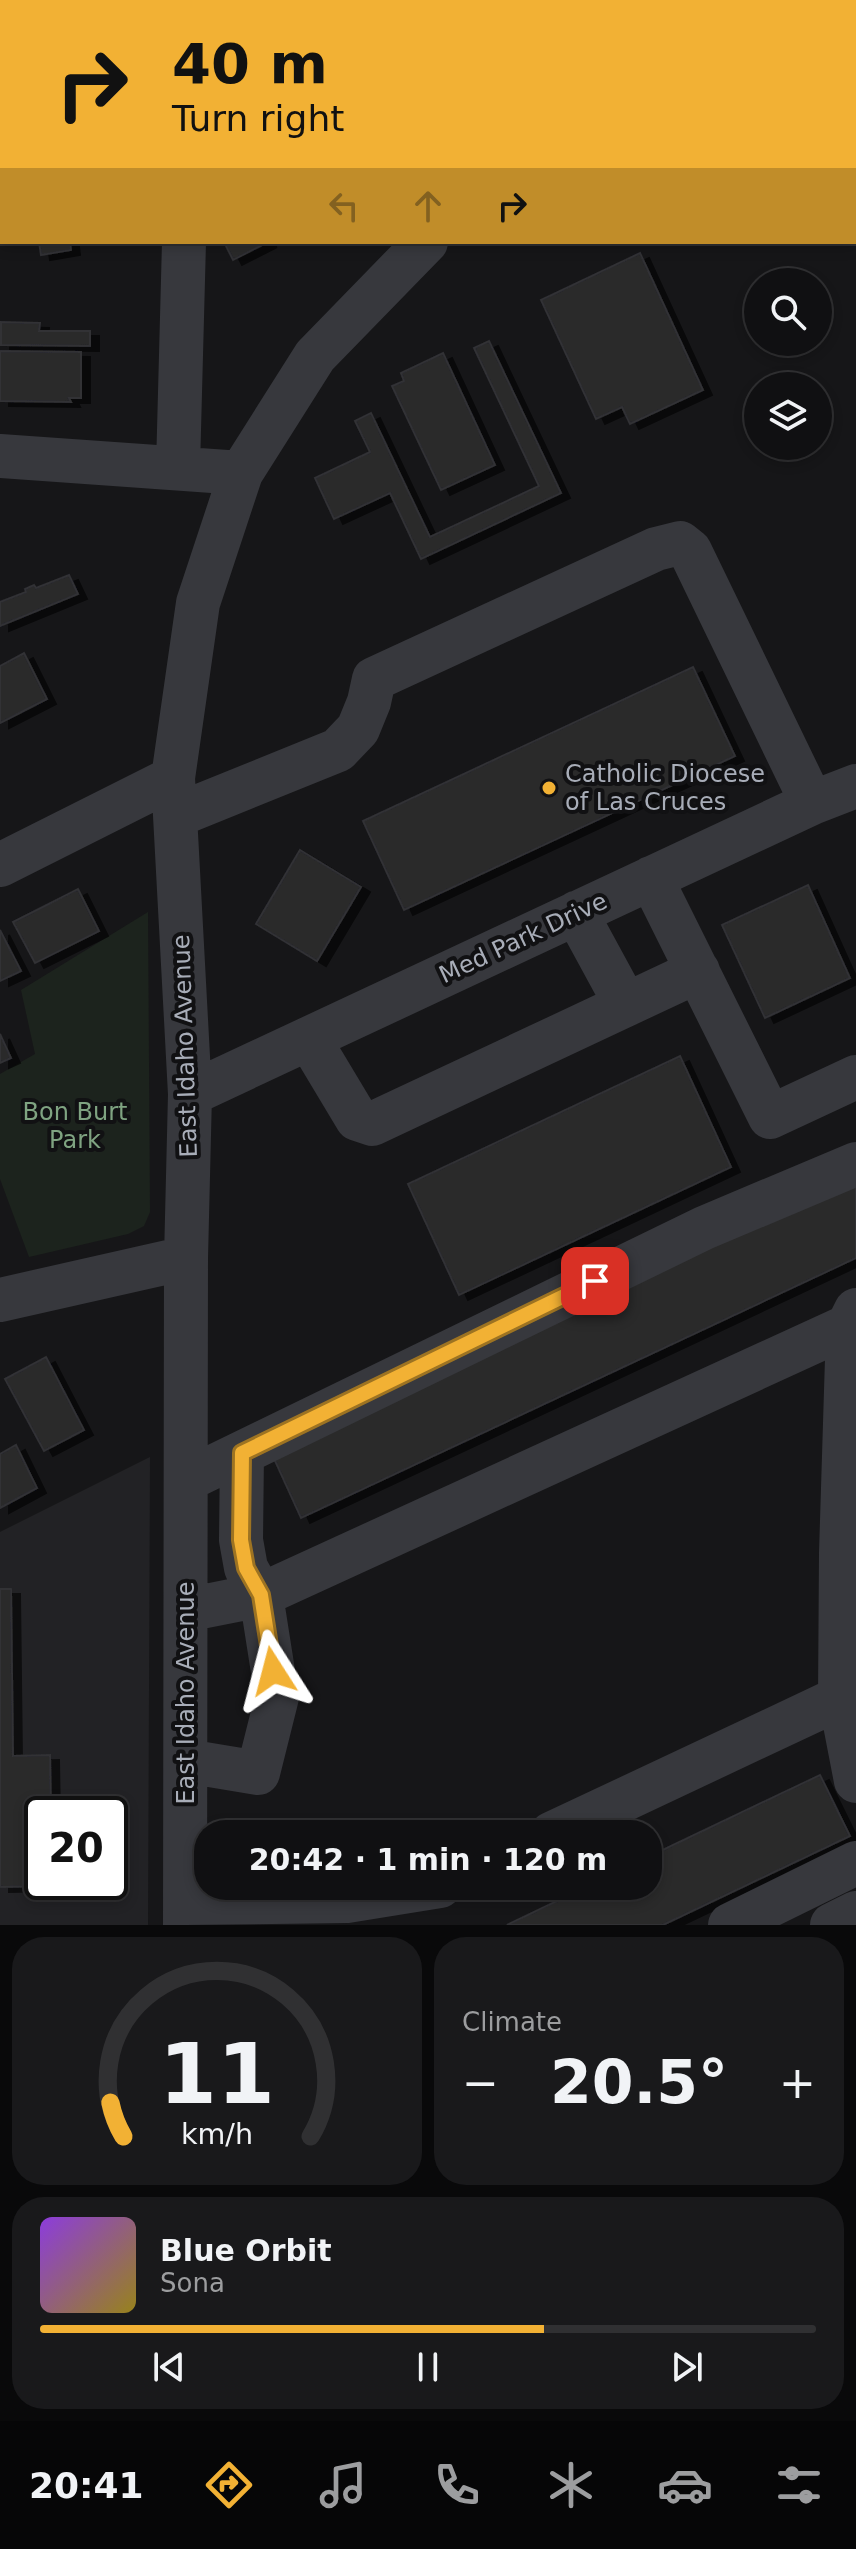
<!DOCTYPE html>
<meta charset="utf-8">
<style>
:root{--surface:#101012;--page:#19191b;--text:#f1f3f6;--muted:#9c9d9f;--line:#303032;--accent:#f2b134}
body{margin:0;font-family:"DejaVu Sans",sans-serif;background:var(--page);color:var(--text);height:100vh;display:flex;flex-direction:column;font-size:30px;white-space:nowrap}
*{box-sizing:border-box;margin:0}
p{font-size:26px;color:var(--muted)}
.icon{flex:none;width:44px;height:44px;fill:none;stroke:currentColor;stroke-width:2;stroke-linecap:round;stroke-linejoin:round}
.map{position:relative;height:1925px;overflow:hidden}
.panel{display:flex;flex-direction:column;gap:12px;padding:12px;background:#09090a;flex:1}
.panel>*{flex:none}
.banner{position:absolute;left:0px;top:0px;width:856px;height:244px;box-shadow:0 4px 12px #0003,0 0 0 2px var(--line);background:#f2b134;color:#111;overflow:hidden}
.fabs{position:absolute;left:744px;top:268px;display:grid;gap:16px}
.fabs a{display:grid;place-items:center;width:88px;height:88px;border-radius:50%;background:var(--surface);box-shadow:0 4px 12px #0003,0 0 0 2px var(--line);font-size:40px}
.speed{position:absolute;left:24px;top:1796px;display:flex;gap:16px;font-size:40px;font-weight:700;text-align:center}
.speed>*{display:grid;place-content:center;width:104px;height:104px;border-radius:50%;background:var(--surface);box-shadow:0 4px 12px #0003,0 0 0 2px var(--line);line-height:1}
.speed .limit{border:4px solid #111;border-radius:12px;background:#fff;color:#111}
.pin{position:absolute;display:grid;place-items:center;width:68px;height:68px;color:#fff;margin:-34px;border-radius:16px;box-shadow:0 4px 12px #0006}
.me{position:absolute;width:88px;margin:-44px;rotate:351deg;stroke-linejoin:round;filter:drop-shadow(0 0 6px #0008)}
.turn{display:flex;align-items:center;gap:28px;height:168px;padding:0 40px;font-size:36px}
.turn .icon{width:104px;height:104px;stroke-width:2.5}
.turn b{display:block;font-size:56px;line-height:68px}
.lanes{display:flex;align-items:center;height:76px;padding:0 40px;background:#0003;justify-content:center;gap:40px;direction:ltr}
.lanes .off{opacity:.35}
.big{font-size:60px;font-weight:600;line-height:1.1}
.panel .widget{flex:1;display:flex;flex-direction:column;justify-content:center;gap:12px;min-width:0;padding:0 28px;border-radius:32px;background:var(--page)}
.panel .dial{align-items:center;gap:0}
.dial svg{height:208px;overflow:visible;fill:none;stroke:var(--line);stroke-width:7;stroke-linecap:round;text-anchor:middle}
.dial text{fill:var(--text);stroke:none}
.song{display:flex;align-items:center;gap:24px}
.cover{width:96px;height:96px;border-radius:12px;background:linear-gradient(135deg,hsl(270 70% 55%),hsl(50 70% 35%))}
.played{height:8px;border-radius:4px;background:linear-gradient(90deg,var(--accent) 65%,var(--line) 65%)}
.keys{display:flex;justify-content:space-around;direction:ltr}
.heat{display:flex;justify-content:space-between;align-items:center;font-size:44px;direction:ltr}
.panel .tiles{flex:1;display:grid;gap:12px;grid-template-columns:1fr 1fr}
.widget:last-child{grid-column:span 2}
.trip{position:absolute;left:194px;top:1820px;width:468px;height:80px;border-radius:32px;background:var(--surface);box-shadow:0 4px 12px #0003,0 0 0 2px var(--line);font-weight:600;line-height:80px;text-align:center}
.dock{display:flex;height:128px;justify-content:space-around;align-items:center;background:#060607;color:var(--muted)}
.dock .icon{width:56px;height:56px}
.dock .selected{color:var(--accent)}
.dock b{font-size:36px;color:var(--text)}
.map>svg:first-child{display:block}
.built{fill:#222225;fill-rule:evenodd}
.green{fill:#1c231d}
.building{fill:#29292c;stroke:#303034;stroke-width:2;filter:url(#shadow)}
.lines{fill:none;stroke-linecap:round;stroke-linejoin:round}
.minor{stroke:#37383d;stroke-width:44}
.route-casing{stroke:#9d7322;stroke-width:20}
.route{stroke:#f2b134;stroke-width:14}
.poi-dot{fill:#f2b134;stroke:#111113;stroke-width:3}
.labels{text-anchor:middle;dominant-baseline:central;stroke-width:8;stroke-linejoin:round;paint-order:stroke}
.poi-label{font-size:24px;fill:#a8adb8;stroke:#111113;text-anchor:start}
.street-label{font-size:24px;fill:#a8adb8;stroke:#111113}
.park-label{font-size:24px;fill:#7fa381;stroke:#111113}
</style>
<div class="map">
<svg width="856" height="1925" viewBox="0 0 856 1925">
<defs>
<filter id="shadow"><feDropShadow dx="9" dy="5" stdDeviation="0" flood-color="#0009"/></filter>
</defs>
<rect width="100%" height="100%" fill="#161618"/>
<path class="built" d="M150 1457 148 1925H0V1532ZM42 1814H110V1882H42Z"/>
<path class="green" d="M148 912 150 1212 144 1226 128 1234 29 1257 0 1179V1074L35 1054 21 990Z"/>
<path class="building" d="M503 0H590L591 2H504Z
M856 80V172L854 168V81Z
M39 242H70L71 250 41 255Z
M224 242H268L233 260Z
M640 253 703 390 630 424 622 407 596 419 541 300Z
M1 322 40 323 39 331H90V346L1 345Z
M489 341 561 493 421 559 390 493 334 519 315 478 370 452 355 421 371 413 430 537 539 486 474 348Z
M0 351 81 352V398H69L71 402 0 401Z
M443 353 495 465 441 490 392 386 404 381 401 373Z
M69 575 78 594 0 626V602L26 592 25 589 34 585 36 588Z
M24 653 47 699 0 723V666Z
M693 667 735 756 404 910 363 821Z
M300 850 361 887 317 961 256 924Z
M808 885 850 978 765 1018 722 925Z
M78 889 99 931 35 963 13 922Z
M0 930 21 971 0 981Z
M0 1034 11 1058 0 1063Z
M680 1056 731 1167 459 1295 408 1184Z
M856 1178V1258L301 1518 271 1452Z
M46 1357 84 1430 44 1451 5 1379Z
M16 1445 37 1488 0 1508V1454Z
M0 1589H11L13 1756 50 1755 51 1814H42V1882H52V1886L0 1887Z
M820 1775 850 1836 663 1925H507L588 1886H648V1857Z"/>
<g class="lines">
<path class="minor" d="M333 0 334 2
M189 2V0
M744 2 747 0
M0 456 241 473
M178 468 184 242
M175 816 338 750 358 729 369 702 374 679 656 549 680 543 690 551 812 803
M0 865 173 778
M651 878 770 1117 856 1077
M576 913 626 1005
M309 1039 357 1119 372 1124 698 971
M190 1094 812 803 856 786
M0 1300 186 1258
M186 1480 704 1228 856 1164
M186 1610 261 1595 848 1326
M840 1698 856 1781
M186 1761 258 1773 277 1697 261 1595 246 1568 241 1540 242 1453
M551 1834 840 1698 841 1553 848 1326 856 1310
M185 1903 347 1901 440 1886
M185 1925 186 1258 190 1094 173 778 198 603 241 473 315 356 426 242
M730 1925 856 1863
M832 1925 856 1913"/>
</g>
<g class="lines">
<g class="route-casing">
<path id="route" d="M273 1671 261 1595 246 1568 241 1540 242 1453 595 1281"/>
</g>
<use href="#route" class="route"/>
</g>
<circle class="poi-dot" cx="549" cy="788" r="8"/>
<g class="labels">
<g class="poi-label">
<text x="565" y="774">Catholic Diocese<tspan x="565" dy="28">of Las Cruces</tspan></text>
</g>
<g class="street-label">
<text transform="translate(523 938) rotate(-25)">Med Park Drive</text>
<text transform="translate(185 1046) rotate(-92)">East Idaho Avenue</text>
<text transform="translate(186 1693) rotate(-90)">East Idaho Avenue</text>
</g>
<g class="park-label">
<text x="75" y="1112">Bon Burt<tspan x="75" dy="28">Park</tspan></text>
</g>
</g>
</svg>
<div class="fabs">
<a><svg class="icon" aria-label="search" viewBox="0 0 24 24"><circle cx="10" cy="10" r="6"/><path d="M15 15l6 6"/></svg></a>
<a><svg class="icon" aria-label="layers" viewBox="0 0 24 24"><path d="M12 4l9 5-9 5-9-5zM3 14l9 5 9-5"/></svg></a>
</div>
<div class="speed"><div class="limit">20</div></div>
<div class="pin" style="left:595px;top:1281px;background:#d93025"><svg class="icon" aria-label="arrive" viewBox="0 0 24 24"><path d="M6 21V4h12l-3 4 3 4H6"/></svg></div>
<svg class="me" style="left:273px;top:1671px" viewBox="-20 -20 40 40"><path d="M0-17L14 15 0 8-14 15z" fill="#f2b134" stroke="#fff" stroke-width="4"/></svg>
<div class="trip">20:42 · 1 min · 120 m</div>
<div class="banner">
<div class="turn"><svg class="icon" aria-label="right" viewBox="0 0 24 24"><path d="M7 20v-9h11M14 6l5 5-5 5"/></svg><div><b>40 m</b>Turn right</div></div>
<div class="lanes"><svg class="icon off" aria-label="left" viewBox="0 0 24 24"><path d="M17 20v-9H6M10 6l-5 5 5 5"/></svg><svg class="icon off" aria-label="ahead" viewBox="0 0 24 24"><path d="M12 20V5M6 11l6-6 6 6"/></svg><svg class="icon" aria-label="right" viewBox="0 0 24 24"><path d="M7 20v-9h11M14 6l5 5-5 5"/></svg></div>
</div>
</div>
<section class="panel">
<div class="tiles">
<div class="widget dial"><svg viewBox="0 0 100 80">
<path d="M14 69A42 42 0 1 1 86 69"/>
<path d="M14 69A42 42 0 0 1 9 56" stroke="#f2b134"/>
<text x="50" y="56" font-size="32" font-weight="700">11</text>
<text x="50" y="72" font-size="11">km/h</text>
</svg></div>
<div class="widget"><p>Climate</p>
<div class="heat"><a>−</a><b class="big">20.5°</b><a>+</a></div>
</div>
<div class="widget">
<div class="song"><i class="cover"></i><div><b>Blue Orbit</b><p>Sona</p></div></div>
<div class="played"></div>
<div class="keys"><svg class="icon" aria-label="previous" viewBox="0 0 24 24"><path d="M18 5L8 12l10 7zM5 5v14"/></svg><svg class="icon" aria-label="pause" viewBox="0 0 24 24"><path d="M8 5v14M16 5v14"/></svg><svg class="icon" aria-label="next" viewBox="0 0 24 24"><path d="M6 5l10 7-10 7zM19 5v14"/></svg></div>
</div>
</div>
</section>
<nav class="dock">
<b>20:41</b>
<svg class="icon selected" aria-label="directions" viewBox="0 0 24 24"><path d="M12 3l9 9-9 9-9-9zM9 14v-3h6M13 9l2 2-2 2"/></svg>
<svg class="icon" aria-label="music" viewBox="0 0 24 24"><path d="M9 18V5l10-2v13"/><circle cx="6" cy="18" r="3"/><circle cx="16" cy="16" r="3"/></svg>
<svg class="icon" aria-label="phone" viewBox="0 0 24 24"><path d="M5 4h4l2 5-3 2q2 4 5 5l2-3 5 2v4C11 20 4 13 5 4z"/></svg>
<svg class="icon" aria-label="climate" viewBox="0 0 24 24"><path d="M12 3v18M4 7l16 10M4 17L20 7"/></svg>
<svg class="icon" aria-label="car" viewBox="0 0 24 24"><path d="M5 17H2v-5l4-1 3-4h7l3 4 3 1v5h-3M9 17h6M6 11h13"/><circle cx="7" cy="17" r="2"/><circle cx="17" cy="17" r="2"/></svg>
<svg class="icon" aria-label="filters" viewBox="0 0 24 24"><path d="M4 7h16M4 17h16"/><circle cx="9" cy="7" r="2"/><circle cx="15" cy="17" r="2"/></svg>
</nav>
